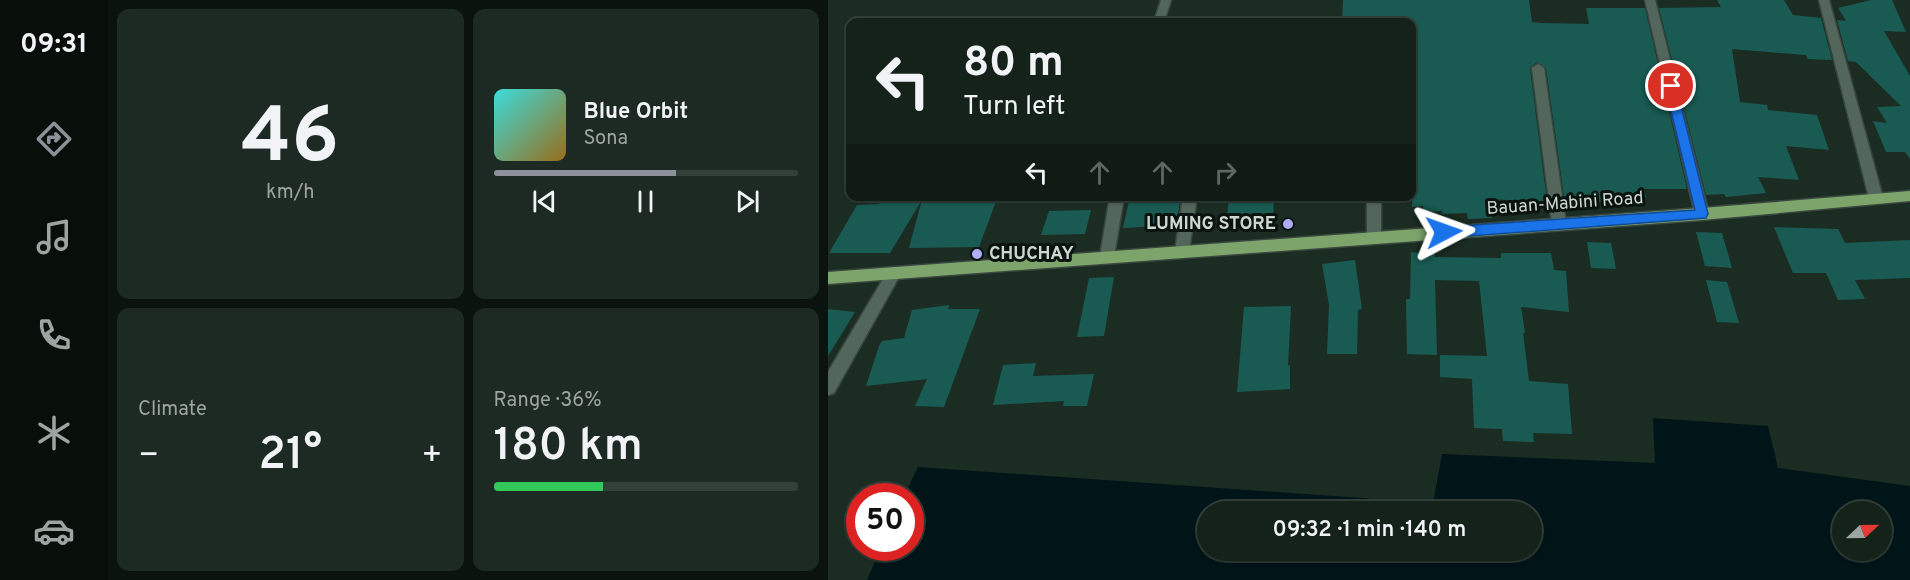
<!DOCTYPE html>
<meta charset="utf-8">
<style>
:root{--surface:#14221a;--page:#1d2a23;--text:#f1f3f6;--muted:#9da4a2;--line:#333f39;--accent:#8c9099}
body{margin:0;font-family:Overpass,sans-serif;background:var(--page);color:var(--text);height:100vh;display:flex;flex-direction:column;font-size:22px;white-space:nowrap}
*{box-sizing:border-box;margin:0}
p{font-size:20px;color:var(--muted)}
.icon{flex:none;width:33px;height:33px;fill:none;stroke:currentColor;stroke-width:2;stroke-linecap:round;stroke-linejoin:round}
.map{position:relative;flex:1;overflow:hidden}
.side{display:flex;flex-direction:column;gap:9px;padding:9px;background:#0b130e;width:720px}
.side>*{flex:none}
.hud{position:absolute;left:18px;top:18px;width:570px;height:183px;border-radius:12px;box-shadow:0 2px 4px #0004,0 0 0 2px var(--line);background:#14221a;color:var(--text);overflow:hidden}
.needle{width:39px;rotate:68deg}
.fabs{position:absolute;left:1004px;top:501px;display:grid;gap:12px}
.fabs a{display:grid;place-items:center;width:60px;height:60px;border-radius:50%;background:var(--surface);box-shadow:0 2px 4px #0004,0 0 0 2px var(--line);font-size:30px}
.speed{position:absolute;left:18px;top:483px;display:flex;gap:12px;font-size:30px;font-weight:700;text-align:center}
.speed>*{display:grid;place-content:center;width:78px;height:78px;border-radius:50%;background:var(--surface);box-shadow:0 2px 4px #0004,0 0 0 2px var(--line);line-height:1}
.speed .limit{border:9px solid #d22;background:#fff;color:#111}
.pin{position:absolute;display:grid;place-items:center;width:51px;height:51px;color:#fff;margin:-26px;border:3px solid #fff;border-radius:50%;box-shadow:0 2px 6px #0007}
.me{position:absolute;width:66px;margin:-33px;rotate:86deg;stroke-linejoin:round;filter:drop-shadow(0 0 4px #0008)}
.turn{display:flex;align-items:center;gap:21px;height:126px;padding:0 18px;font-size:27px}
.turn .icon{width:78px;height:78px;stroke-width:2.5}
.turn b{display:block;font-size:42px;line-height:51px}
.lanes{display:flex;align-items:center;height:57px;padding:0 18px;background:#0003;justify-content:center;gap:30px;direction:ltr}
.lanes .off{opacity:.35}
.big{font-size:45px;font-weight:600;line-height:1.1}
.side .card{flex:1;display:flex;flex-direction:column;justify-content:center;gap:9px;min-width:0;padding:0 21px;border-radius:12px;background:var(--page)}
.side .dial{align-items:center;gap:0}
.dial b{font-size:78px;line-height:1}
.song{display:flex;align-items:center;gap:18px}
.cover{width:72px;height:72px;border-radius:9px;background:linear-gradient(135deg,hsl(180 70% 55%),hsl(40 70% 35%))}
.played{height:6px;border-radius:3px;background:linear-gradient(90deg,var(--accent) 60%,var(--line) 60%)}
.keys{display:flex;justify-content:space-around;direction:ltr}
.heat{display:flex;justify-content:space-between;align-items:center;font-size:33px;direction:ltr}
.charge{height:9px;border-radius:4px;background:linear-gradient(90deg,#34c759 36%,var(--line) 0)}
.side .tiles{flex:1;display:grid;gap:9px;grid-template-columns:repeat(2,1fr)}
.trip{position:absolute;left:369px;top:501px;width:345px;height:60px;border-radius:30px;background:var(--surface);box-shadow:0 2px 4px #0004,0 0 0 2px var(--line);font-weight:600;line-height:60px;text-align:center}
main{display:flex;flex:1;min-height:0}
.tabs{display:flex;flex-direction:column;width:108px;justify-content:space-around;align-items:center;background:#080e0a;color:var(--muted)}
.tabs .icon{width:42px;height:42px}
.tabs .selected{color:var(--accent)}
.tabs b{font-size:27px;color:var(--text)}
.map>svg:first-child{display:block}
.water{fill:#001518;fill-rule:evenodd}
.building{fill:#195b53}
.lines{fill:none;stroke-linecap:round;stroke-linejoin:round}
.minor-casing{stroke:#39473f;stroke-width:3}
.major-casing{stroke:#39473f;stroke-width:3}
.minor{fill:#53665b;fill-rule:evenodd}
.major{fill:#7da56b;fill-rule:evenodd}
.route{fill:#1a73e8;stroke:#114b97;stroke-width:1.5}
.poi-dot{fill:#aeaefb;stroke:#0b130f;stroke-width:2}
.labels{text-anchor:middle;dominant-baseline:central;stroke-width:6;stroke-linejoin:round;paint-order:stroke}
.street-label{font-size:18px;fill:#ccd7d0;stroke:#0b130f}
.poi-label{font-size:18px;font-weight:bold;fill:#ccd7d0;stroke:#0b130f;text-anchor:end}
</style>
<main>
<nav class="tabs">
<b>09:31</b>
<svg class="icon selected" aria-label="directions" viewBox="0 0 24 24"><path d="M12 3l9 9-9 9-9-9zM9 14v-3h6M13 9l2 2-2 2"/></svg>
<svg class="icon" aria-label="music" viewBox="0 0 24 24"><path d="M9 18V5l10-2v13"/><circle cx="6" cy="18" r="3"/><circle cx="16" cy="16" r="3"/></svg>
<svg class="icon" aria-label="phone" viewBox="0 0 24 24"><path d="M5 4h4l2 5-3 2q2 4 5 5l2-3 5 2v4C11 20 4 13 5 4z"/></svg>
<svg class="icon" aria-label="climate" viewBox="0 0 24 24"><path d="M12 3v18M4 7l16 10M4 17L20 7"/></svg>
<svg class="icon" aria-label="car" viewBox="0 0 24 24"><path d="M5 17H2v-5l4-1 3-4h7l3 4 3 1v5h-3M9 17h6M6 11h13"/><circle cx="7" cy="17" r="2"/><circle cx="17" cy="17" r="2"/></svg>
</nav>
<section class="side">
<div class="tiles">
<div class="card dial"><b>46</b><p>km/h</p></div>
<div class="card">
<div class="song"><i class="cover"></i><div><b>Blue Orbit</b><p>Sona</p></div></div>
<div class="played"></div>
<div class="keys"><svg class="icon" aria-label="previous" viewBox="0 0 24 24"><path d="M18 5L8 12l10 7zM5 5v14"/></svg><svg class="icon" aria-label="pause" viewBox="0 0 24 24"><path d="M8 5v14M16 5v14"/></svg><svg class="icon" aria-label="next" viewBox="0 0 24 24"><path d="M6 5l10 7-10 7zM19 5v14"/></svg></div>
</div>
<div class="card"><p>Climate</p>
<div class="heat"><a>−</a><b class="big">21°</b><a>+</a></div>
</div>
<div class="card"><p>Range · 36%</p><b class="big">180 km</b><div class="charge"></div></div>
</div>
</section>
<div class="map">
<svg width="1082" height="580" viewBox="0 0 1082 580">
<rect width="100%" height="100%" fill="#1b2d23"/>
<path class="water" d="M825 418 940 426 950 468 1082 486V580H39L53 548H82V496H76L90 467 605 503 614 454 827 463ZM380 512H704V550H380ZM1014 512H1053V550H1014Z"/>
<path class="building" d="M515 0H701L704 22 713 23 761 24 758 8H817L859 189H816L818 197 773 194 774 202 757 200 758 204 737 203 718 68 709 62 702 68 719 202 661 199 664 218 640 219 639 213 614 214V211L596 212 595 206 584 207V22H514Z
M889 0H956L965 15 993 18 1004 60 980 59 978 55 904 49 912 102 939 105 940 110 989 115 1001 150 958 146 971 180 930 177 938 193 898 197 896 194 878 195 831 8 893 7Z
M1043 0H1064L1078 32 1056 31 1082 76V159L1077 152H1058L1045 121 1059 123 1049 107 1073 106 1028 62 1020 61 1009 20 1018 21 1010 8Z
M95 196H170L151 247 81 248Z
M302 196H353L348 225 295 228Z
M401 196H446L445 223 426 224V217L399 219Z
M55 198H95L62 253H1L29 205 51 204Z
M263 210 257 234 213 235 221 211Z
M946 227 1010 229 1017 243 1082 240V278L1027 280 1037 299 1010 300 998 273H965Z
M868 232 894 233 904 268 877 266Z
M759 242 783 243 788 269 763 268Z
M583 252 607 254V257L673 258V253H723L726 270 738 271 741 312 693 307 697 333H695L701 381 740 384 744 434 705 433 706 442 675 441 674 429 646 428 644 379 612 377V355L659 356 651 281 607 280 609 355 579 354 578 299H582Z
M527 260 534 309 530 310 529 354H499L501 305 494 264Z
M286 277 276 336 249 337 261 278Z
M878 280 899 282 911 323 889 322Z
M121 305 120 309H152L116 407 87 406 99 379 38 386 51 346 54 341 76 338 84 310Z
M463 306 460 366 462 365V389L409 392 416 307Z
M0 309 27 312 0 356Z
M208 363 205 376 266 374 259 406H235L236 401 165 405 175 365Z"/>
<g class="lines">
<g class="minor-casing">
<path id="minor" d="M333 0H343L336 22H326Z
M817 0H827L881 214 874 220 867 214Z
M991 0H1001L1055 198 1048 203 1041 198Z
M710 64 716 68 738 224 736 228H726L724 224 704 68Z
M282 196H296L286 256 284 260H274L272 256Z
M355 196H369L361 251 359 255H349L347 251Z
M539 196H553V237L551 241H541L539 237Z
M66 267 71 269 73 273 71 277 6 393 0 395V372L61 269Z"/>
</g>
<g class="major-casing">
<path id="major" d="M1082 191V201L874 220 0 284V272L874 208Z"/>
</g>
<use href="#minor" class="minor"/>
<use href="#major" class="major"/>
</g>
<path class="route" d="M843 82 848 86 880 214 878 218 616 238 611 236 609 232 611 229 616 227 867 210 837 86Z"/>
<g class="poi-dot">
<circle cx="460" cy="224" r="6"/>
<circle cx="149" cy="254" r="6"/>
</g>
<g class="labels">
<g class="street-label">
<text transform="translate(737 204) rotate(-4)">Bauan-Mabini Road</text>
</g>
<g class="poi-label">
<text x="448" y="224">LUMING STORE</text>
<text x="161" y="254" text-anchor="start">CHUCHAY</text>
</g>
</g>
</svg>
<div class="fabs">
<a><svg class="needle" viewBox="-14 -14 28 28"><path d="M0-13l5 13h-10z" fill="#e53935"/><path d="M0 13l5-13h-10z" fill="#9da4a2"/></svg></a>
</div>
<div class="speed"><div class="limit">50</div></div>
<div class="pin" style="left:843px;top:86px;background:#d93025"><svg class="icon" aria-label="arrive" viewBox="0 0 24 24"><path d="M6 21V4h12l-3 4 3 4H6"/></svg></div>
<svg class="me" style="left:616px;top:232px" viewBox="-20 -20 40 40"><path d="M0-17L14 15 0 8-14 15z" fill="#1a73e8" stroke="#fff" stroke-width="4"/></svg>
<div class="trip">09:32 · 1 min · 140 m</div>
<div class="hud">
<div class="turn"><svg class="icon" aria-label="left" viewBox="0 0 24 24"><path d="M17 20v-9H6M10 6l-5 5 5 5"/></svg><div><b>80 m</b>Turn left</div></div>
<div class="lanes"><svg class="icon" aria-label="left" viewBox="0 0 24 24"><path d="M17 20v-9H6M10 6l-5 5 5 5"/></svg><svg class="icon off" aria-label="ahead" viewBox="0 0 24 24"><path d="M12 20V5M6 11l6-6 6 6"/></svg><svg class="icon off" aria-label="ahead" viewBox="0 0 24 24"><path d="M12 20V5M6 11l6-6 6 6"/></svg><svg class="icon off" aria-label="right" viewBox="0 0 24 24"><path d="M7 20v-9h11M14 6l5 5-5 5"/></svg></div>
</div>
</div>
</main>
